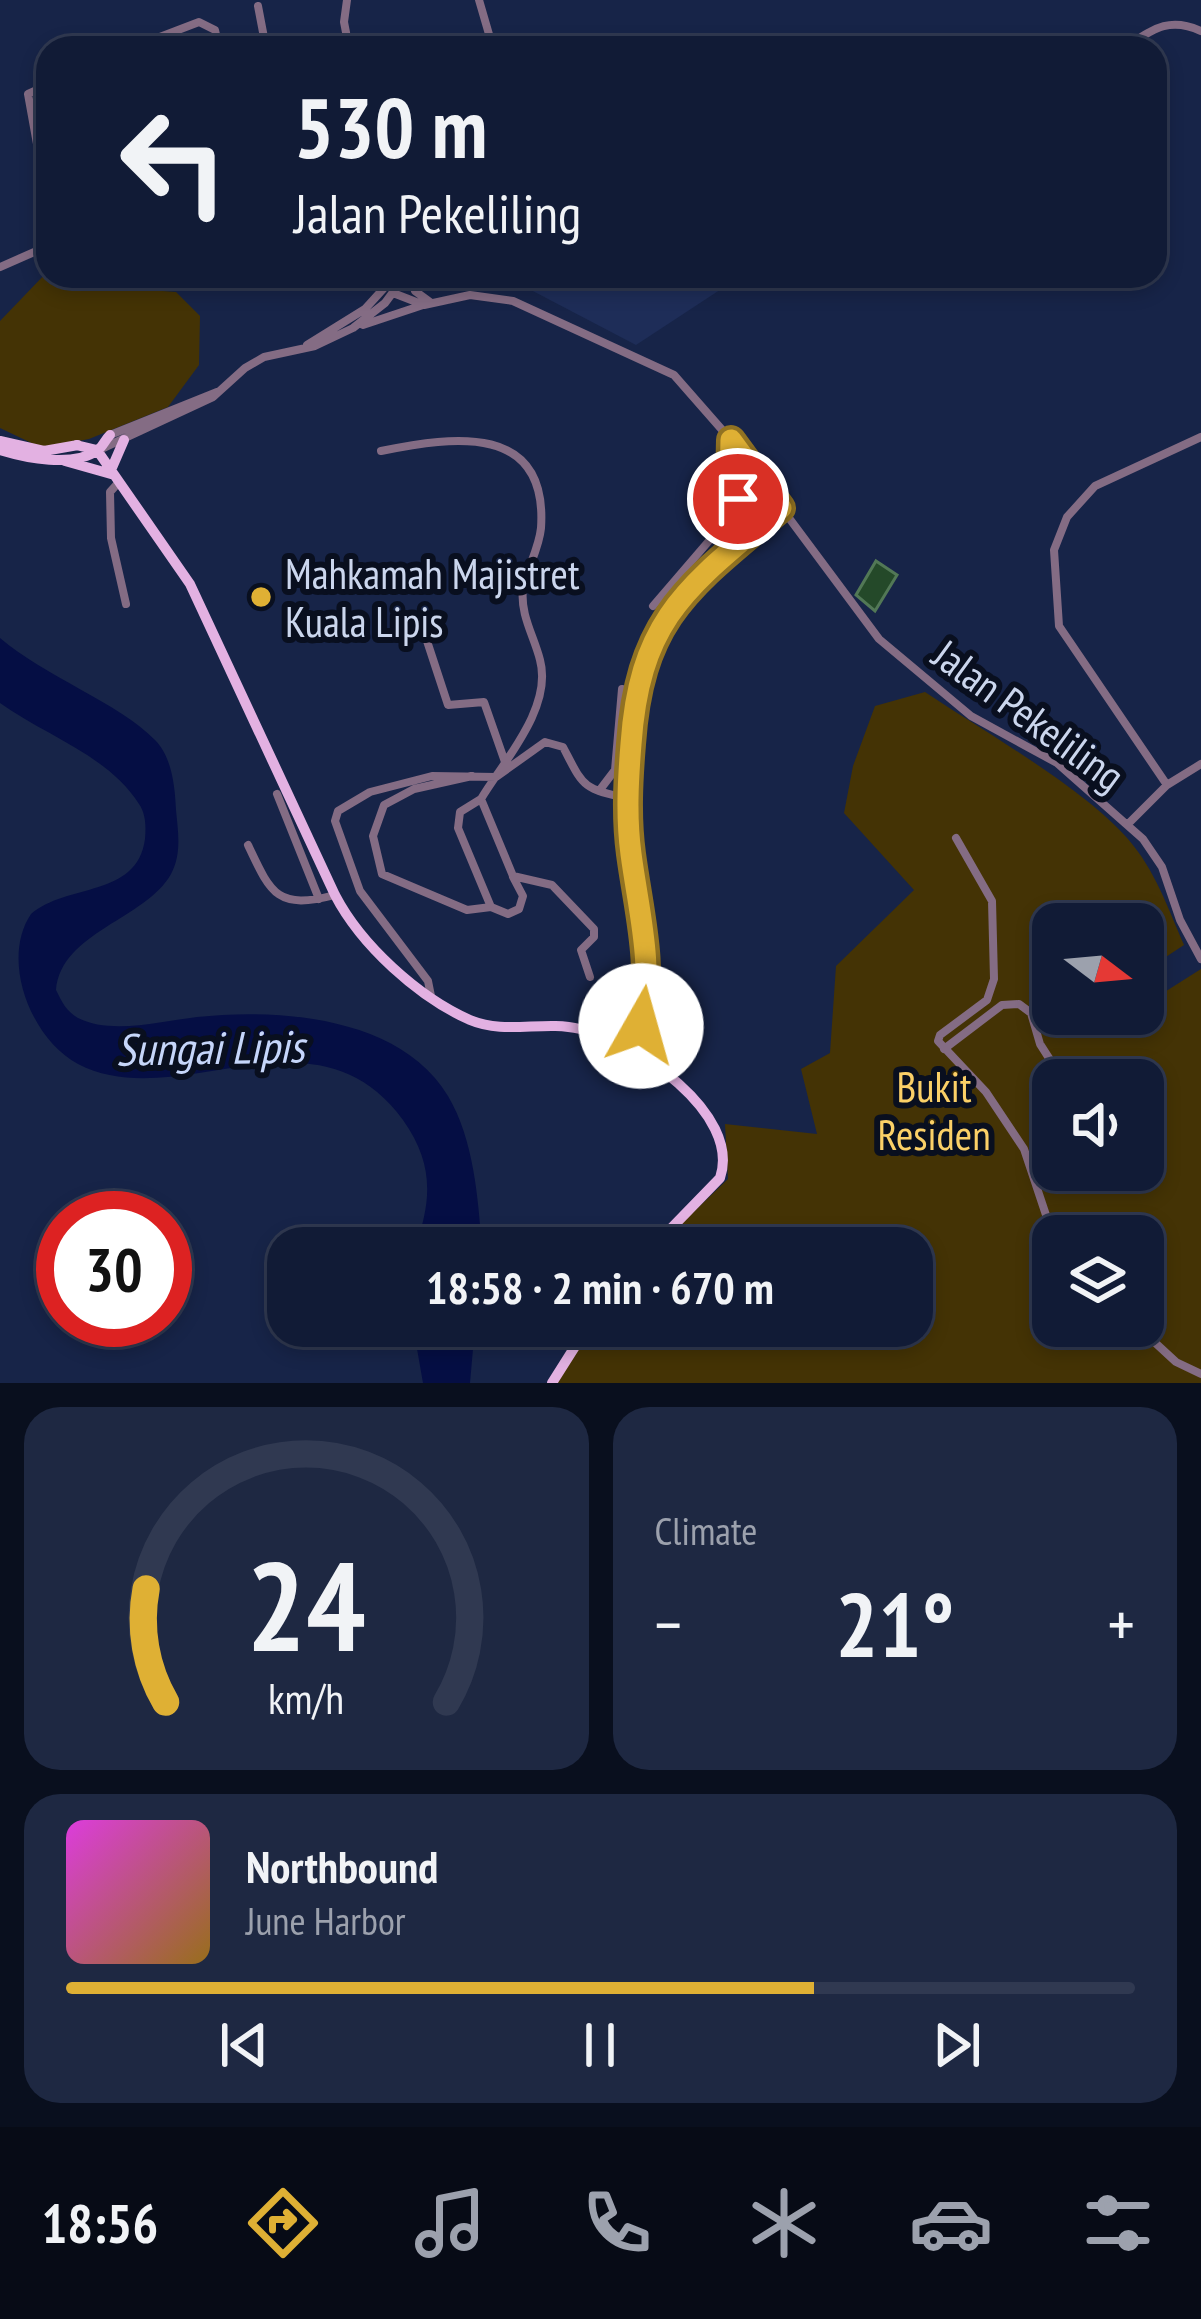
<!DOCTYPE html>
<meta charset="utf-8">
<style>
:root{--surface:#111b36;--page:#1e2842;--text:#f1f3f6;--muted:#9ca1ad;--line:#303951;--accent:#dfb034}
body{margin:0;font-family:"PT Sans Narrow",sans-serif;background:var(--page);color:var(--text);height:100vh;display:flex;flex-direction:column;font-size:45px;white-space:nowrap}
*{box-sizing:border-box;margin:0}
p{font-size:39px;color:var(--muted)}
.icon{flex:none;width:66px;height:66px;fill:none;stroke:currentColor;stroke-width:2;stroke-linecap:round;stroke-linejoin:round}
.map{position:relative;height:1383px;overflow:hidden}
.panel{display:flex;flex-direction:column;gap:24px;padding:24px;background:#090f1e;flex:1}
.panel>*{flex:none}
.hud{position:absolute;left:36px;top:36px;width:1131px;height:252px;border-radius:36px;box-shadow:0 6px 18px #0003,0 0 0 3px var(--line);background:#111b36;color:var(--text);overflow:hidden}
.needle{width:78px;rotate:106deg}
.tools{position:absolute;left:1032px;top:903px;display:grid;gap:24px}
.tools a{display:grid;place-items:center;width:132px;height:132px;border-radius:24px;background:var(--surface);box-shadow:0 6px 18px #0003,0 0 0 3px var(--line);font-size:60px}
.speed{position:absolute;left:36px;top:1191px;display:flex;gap:24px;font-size:60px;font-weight:700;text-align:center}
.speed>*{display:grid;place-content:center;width:156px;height:156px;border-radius:50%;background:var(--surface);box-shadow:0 6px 18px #0003,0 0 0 3px var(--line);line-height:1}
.speed .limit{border:18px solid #d22;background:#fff;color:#111}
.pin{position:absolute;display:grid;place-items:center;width:102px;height:102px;color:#fff;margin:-51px;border:6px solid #fff;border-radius:50%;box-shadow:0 3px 12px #0007}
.me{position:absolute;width:132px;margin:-66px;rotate:7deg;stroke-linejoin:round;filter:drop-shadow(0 0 9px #0008)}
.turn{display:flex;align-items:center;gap:42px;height:252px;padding:0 60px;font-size:54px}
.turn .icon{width:156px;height:156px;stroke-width:2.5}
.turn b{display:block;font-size:84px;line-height:102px}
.big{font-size:90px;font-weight:800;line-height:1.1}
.panel .widget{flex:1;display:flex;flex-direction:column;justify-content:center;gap:18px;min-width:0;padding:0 42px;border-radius:36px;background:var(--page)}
.panel .dial{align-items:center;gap:0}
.dial svg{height:312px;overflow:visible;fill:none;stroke:var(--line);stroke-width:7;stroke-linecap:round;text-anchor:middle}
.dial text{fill:var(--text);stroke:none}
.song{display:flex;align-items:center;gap:36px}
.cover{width:144px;height:144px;border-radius:18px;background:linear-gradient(135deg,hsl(300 70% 55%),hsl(40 70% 35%))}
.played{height:12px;border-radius:6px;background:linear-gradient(90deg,var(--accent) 70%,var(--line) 70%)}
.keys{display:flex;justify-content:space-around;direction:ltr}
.heat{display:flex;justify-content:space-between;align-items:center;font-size:66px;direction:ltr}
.panel .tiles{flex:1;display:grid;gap:24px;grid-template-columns:1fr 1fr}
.widget:last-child{grid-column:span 2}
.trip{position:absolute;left:267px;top:1227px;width:666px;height:120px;border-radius:36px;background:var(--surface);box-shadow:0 6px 18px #0003,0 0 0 3px var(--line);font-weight:800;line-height:120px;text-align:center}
.tabs{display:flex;height:192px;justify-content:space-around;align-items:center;background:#070b16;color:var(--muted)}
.tabs .icon{width:84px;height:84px}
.tabs .active{color:var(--accent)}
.tabs b{font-size:54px;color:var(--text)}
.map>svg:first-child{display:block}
.built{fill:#1e2d58}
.green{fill:#443305;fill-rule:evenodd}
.water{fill:#050e44}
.building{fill:#244929;stroke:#527856;stroke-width:3}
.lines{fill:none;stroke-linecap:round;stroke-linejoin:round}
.minor{stroke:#846c84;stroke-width:8}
.major{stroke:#e3b1e2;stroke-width:10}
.route-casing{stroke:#917222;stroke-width:30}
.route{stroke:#dfb034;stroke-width:21}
.poi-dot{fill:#dfb034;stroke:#090f1f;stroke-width:4.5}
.labels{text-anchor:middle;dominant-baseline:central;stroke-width:12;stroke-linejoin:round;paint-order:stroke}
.poi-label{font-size:42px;fill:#cbd6ed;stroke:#090f1f;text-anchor:start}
.street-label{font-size:42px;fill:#cbd6ed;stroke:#090f1f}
.park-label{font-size:42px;fill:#fbd067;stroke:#090f1f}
.water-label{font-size:45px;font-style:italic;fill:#c6d6fa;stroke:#090f1f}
</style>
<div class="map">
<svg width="1201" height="1383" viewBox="0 0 1201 1383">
<rect width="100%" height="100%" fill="#172448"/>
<path class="built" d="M504 276H733L735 280 636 345Z"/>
<path class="green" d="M48 271V276H142L149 290 176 292 200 316 199 365 168 407 89 439 42 448 0 428V321Z
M925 692C983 731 1084 788 1128 839 1155 870 1168 908 1184 945L1143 972V924H1053V1014H1143V982L1152 1000 1201 969V1383H553L594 1326H912V1248H656L728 1179 725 1124 817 1134 801 1069 830 1053 836 966 914 890 844 813 853 766 875 706ZM1053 1080H1143V1170H1053ZM1053 1236H1143V1326H1053Z"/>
<path class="water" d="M0 638C44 676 119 703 155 740 172 757 175 787 176 810 178 831 182 854 171 874 146 919 61 932 56 990 62 1002 66 1011 78 1018 111 1035 162 1021 197 1017 280 1008 401 1017 448 1096 474 1140 478 1198 482 1248H415C432 1200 434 1164 403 1120 315 999 178 1116 78 1064 31 1039 0 960 31 914 67 883 137 898 145 839 146 827 146 814 139 804 108 755 44 735 0 703Z
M413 1326H475L470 1383H423Z"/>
<path class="building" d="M876 561 897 575 875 611 856 595Z"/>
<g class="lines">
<path class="minor" d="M347 0 344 22 349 48
M479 0 493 48
M258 6 266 48
M131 48 199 22 215 30 219 48
M1124 48C1152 30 1168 16 1201 31
M48 85 28 94 48 205
M0 267 48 246
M410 276 415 291 430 302
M393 293 424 305 470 295 513 301 674 375 731 440 879 639 971 716 1057 763 1143 839 1162 867 1180 920 1201 959
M363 325 423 305
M307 345 365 309 395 276
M110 435 217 392
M99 450 213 397 245 368 264 357 315 346 353 328 385 303 405 276
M381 451C454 436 548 423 541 528 539 549 527 568 523 589 520 615 534 636 540 660 553 708 503 762 481 799L513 876 552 885 594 929V937L581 950 590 977
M119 482 110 492 111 538 126 604
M653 606 739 506 730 483 731 442
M427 641 448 705 484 702 505 762
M472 776 414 789 384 805 373 836 382 874 467 910 491 907 458 828 460 812 481 799
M1167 785 1059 626 1054 550 1067 517 1095 486 1201 437
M599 791 615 770 622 689
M277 794 319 899
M1128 824 1167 785 1201 764
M956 838 992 901 994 979 987 1000 940 1035 938 1041 986 1092 1024 1149 1053 1236
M248 845C271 894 277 910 335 895
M491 907 508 914 519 909 523 896 513 877
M431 996 428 981 360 891 335 821 338 811 370 792 432 776 496 777 545 742 563 747C583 785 581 789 627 798
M944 1049 1002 1005 1019 1004 1031 1013 1040 1044 1063 1080
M634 1052C656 972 642 932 631 854 626 817 628 781 631 744 641 616 689 586 781 508
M1137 1326 1176 1362 1201 1374"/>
<path class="major" d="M0 441 44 451 78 445
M76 445 97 450 190 584 335 895C361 945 418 997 470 1020 505 1035 544 1020 580 1029 634 1041 742 1113 720 1178L652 1248
M0 450C26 458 73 468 98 450 103 446 105 440 110 435
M65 461 111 474
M111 470 124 440
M613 1042 641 1026
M552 1383 588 1326"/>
</g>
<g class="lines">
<g class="route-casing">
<path id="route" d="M641 1026C654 965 639 914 631 854 626 817 628 781 631 744 640 616 689 586 781 508L731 440 730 483 738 499"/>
</g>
<use href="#route" class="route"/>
</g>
<circle class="poi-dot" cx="261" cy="597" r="12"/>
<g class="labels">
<g class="poi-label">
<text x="285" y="573">Mahkamah Majistret<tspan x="285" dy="48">Kuala Lipis</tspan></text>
</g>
<g class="street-label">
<text transform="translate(1029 715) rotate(36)">Jalan Pekeliling</text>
</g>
<g class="park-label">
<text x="934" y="1086">Bukit<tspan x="934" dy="48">Residen</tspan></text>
</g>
<g class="water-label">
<text transform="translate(210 1047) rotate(-1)">Sungai Lipis</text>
</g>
</g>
</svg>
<div class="tools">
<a><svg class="needle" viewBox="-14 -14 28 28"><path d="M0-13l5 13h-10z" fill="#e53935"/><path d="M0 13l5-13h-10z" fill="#9ca1ad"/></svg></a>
<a><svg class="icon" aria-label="sound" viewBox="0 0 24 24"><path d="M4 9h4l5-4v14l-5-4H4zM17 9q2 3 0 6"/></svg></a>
<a><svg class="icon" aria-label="layers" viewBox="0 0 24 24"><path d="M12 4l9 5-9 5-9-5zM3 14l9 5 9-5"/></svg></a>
</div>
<div class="speed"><div class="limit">30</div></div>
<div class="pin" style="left:738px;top:499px;background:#d93025"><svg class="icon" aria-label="arrive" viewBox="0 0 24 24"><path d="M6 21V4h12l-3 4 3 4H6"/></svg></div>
<svg class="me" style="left:641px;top:1026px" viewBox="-20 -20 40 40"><circle r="19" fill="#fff"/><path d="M0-13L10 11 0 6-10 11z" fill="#dfb034"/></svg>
<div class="trip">18:58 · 2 min · 670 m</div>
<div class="hud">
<div class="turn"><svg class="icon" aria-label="left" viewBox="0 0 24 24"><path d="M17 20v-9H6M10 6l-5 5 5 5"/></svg><div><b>530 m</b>Jalan Pekeliling</div></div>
</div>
</div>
<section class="panel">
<div class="tiles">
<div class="widget dial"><svg viewBox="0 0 100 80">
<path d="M14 69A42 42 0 1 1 86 69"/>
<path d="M14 69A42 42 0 0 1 9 40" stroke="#dfb034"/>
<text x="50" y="56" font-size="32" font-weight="700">24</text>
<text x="50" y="72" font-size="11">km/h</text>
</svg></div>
<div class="widget"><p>Climate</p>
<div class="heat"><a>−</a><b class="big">21°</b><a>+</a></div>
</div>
<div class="widget">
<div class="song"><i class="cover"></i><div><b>Northbound</b><p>June Harbor</p></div></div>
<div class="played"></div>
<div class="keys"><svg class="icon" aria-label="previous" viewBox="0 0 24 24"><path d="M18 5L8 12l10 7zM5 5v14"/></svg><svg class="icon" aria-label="pause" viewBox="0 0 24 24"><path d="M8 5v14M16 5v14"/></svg><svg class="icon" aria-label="next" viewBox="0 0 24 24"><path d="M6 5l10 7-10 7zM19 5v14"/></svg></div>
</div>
</div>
</section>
<nav class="tabs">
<b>18:56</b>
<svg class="icon active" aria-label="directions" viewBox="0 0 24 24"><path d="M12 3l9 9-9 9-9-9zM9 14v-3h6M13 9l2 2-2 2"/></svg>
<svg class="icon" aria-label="music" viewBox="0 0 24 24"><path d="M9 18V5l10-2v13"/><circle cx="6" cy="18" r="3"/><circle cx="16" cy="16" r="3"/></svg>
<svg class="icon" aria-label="phone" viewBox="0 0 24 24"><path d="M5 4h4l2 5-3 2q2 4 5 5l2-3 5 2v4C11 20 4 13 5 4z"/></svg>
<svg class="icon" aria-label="climate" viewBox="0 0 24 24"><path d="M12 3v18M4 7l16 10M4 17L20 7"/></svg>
<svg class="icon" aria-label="car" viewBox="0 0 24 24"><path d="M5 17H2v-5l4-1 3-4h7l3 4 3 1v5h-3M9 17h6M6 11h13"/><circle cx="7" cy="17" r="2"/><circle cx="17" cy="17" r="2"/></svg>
<svg class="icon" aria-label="filters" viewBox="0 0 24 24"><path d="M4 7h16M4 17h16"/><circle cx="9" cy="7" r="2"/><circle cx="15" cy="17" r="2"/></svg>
</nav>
